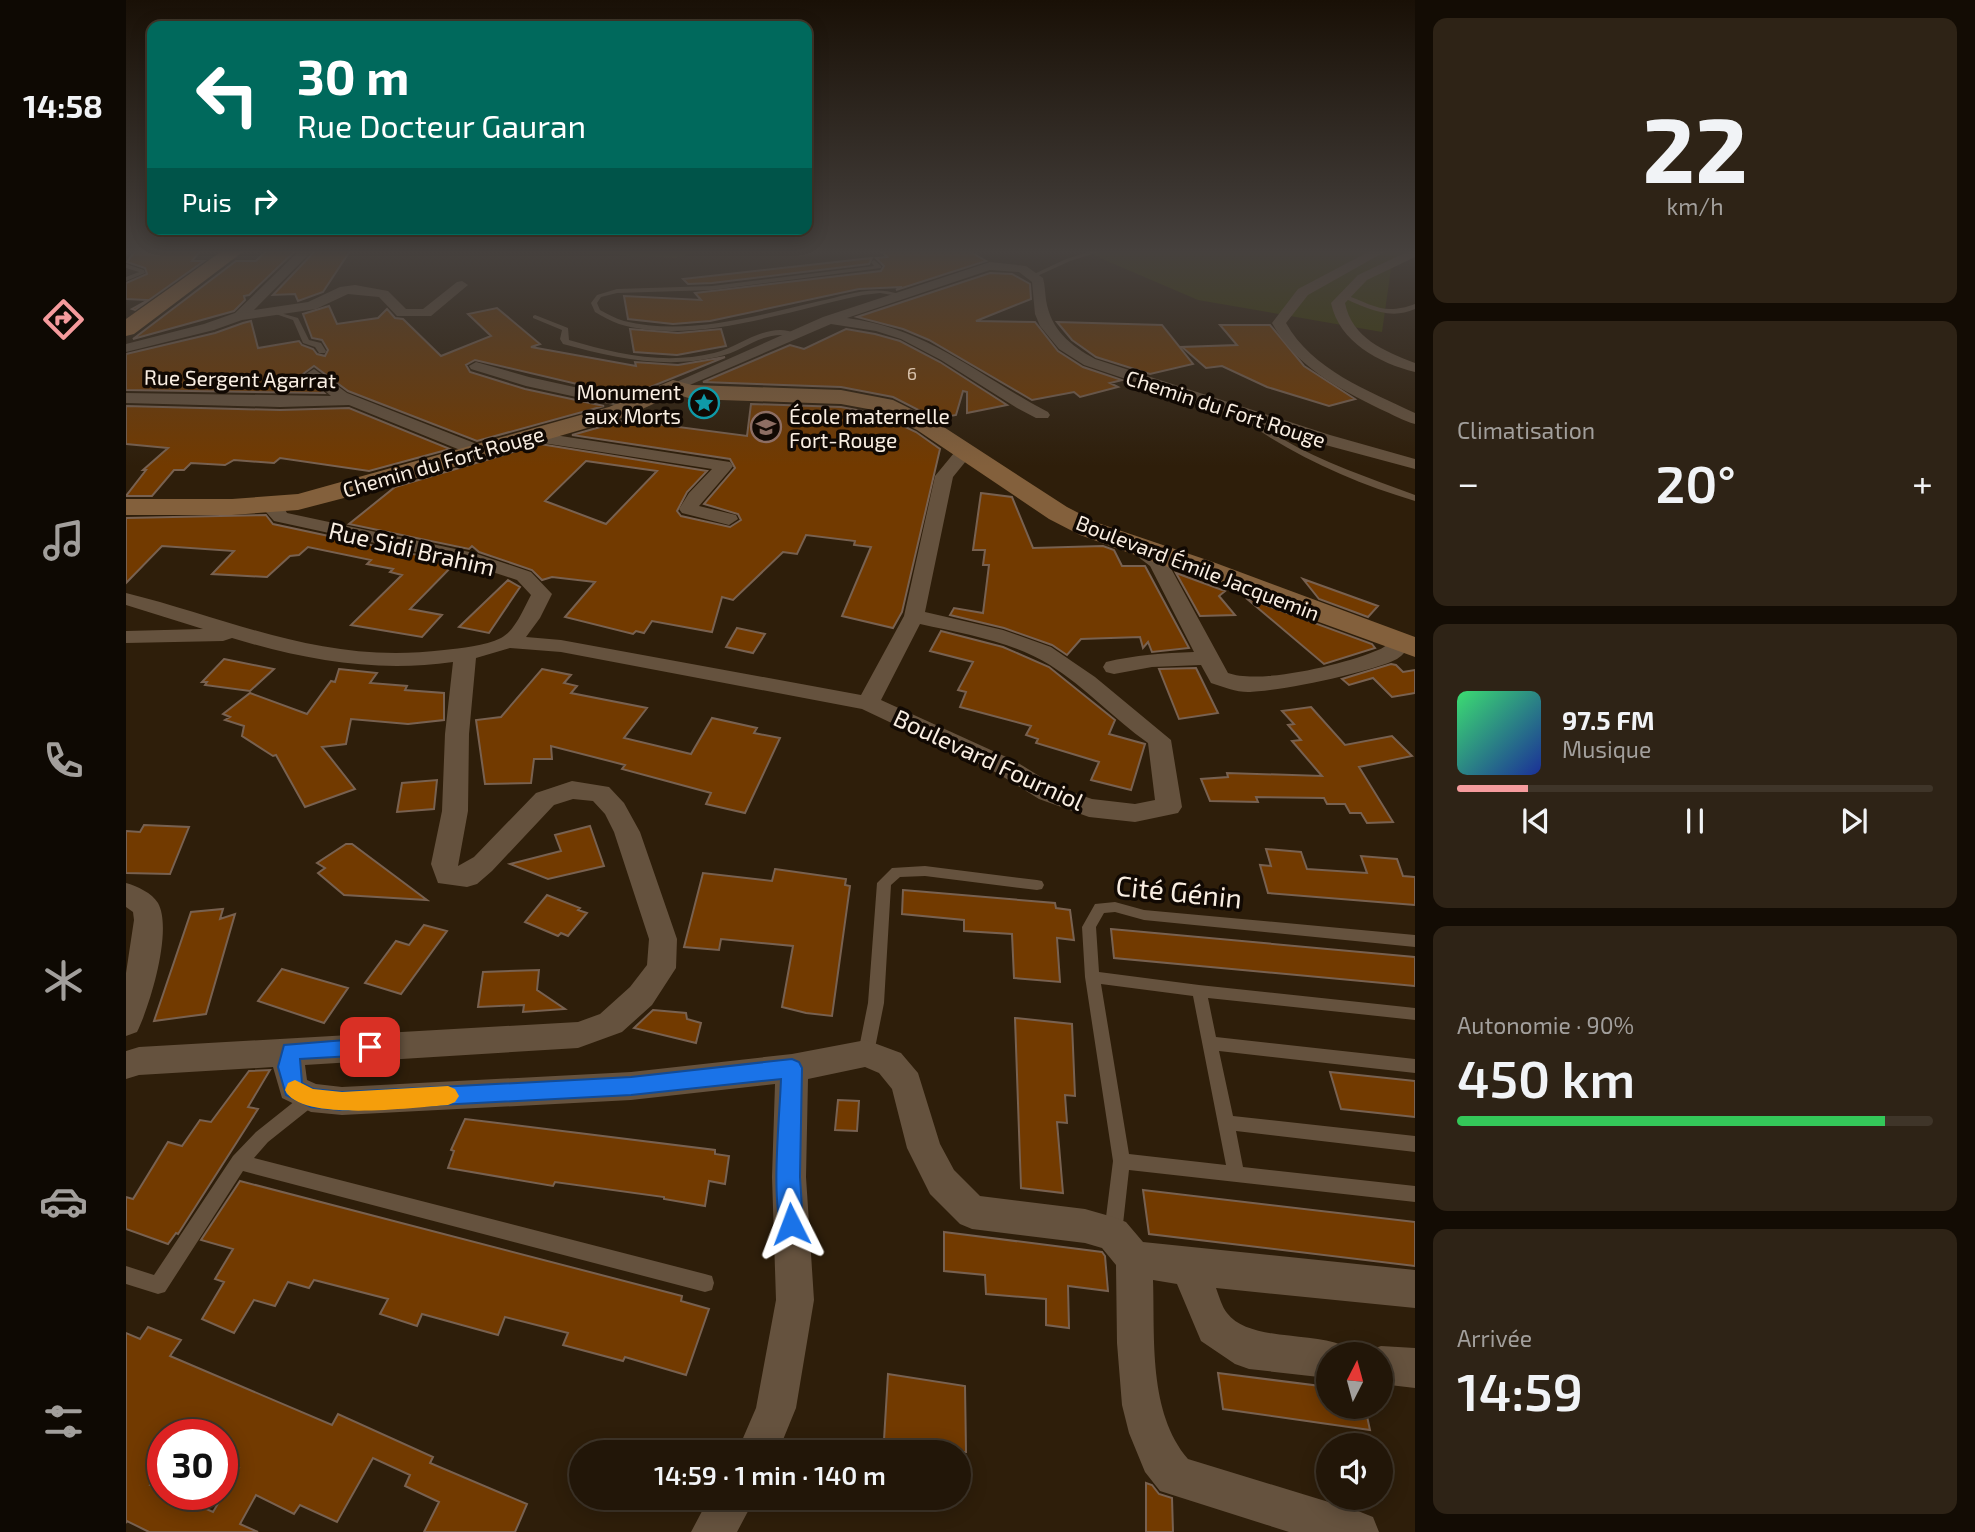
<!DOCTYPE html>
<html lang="fr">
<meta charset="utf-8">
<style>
:root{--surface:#221608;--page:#2e2316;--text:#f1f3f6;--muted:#a29f9c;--line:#3f3529;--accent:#f59b9d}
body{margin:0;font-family:"Exo 2",sans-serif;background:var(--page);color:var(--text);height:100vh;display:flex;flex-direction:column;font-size:26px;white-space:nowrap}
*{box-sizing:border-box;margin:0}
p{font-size:23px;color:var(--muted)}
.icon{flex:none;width:38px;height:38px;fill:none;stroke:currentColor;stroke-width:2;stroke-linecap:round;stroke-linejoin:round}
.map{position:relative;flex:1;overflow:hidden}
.panel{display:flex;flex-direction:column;gap:18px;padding:18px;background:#130c04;width:560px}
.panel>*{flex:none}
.banner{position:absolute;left:21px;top:21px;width:665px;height:214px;border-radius:14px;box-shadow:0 4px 18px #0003,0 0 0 2px var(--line);background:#00695c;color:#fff;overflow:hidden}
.needle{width:46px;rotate:6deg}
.controls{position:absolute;left:1190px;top:1342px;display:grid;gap:14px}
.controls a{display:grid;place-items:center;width:77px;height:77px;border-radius:50%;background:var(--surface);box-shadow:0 4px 18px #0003,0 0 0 2px var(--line);font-size:35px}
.speed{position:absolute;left:21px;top:1419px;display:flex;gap:14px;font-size:35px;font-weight:700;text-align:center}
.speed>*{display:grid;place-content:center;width:91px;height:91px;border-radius:50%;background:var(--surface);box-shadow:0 4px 18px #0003,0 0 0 2px var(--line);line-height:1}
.speed .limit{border:10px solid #d22;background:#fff;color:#111}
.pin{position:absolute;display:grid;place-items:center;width:60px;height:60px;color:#fff;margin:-30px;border-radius:14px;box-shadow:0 4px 10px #0006}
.me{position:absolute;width:77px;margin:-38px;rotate:357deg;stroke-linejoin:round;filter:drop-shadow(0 0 5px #0008)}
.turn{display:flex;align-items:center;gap:24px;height:147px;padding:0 35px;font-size:32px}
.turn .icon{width:91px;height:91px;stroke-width:2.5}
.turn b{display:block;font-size:49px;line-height:60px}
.then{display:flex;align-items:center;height:66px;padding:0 35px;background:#0003;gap:14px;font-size:26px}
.big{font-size:52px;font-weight:600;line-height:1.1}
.panel .widget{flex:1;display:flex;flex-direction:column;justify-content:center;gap:10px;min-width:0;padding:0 24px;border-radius:14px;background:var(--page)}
.panel .dial{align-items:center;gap:0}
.dial b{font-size:91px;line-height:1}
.song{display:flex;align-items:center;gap:21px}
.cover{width:84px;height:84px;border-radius:10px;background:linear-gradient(135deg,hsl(140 70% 55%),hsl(230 70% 35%))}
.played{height:7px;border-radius:4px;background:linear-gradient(90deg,var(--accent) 15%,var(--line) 15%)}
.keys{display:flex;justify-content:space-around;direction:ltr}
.heat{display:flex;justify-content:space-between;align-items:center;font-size:38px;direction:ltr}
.charge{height:10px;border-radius:5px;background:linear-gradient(90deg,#34c759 90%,var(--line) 0)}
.trip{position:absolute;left:443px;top:1440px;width:402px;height:70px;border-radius:35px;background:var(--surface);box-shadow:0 4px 18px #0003,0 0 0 2px var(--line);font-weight:600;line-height:70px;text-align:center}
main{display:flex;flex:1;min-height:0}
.tabs{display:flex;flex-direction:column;width:126px;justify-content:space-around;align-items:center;background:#0e0903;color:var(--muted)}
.tabs .icon{width:49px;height:49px}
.tabs .on{color:var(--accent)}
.tabs b{font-size:32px;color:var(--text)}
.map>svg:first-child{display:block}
.green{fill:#3b3c02}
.building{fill:#723a00;stroke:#786150;stroke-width:2;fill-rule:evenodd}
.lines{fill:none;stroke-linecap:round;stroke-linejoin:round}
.lane{fill:#65523e;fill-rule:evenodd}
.street{fill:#65523e;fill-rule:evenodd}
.secondary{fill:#83603c;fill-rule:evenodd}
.primary{fill:#a16d3b;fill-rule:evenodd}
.route{fill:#1a73e8;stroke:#114b97;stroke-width:2}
.slow{fill:#f59e0b}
.labels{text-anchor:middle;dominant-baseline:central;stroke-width:7;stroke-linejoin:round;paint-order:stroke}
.far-number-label{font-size:18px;fill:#d7c1aa}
.far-street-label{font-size:21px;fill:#f9eee2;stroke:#110903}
.far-poi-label{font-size:21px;fill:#f9eee2;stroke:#110903;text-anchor:end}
.street-label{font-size:24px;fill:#f9eee2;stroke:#110903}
.near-street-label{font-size:28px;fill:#f9eee2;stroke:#110903}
</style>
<main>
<nav class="tabs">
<b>14:58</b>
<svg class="icon on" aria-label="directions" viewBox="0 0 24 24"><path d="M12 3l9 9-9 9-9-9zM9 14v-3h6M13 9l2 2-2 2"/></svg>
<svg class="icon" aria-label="music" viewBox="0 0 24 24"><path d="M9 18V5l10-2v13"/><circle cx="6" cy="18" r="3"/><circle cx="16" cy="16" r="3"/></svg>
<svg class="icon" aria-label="phone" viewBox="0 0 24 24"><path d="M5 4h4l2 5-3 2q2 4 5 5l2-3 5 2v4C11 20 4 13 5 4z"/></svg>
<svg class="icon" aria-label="climate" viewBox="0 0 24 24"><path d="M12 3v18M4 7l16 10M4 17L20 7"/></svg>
<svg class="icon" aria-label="car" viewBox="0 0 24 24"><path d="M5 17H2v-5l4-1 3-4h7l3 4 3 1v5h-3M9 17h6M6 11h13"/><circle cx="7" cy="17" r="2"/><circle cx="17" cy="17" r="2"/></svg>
<svg class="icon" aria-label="filters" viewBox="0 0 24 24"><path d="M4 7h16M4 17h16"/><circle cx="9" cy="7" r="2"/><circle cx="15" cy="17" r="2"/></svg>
</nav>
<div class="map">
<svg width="1289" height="1532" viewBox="0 0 1289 1532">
<rect width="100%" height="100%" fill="#2e1e0a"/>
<path class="green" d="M424 251H575L549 258Z
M1289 251 1266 262 1256 332 1072 300 960 252Z"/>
<path class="building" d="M9 251H74L66 261H78L9 310 6 309 22 300 0 299V283L21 274 19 268 1 262Z
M140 251H169L123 295 118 296 119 300 108 311 7 339 110 261H130Z
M189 251H224L197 292 172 301 169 294 147 295Z
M755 251H843L860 261 770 290 776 287 733 289 584 321 547 324 502 319 498 296 575 300 569 293 755 271 758 266 750 258 761 257Z
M746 258 743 264 586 283 562 284 557 279Z
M864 273 886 274 904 284 905 299 850 321 909 322 932 351 957 367 996 380 984 383 992 387 954 397 948 392 906 400 803 340 777 329 731 317Z
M203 306 211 324 252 318 261 309 269 318 277 319 315 356 365 336 342 314 371 308 414 344 405 347 510 366 509 362 552 365 599 357 502 396 349 360 340 365 344 372 399 389 478 406 351 441 222 391 188 366 177 374 198 393 0 390V354L89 333 117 323 125 321 132 348 173 341 176 345 187 349 191 354 199 356 202 350 196 340 186 338 177 314Z
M931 322 1036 325 1067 364 1024 374 970 357 946 340Z
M1094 325H1144L1178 366 1229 399 1203 406 1141 387 1096 366 1080 368 1056 347 1111 345Z
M504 329 552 333 595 329 600 346 551 355 508 352Z
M720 329 749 334 774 341 814 362 881 405 841 413V392L837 391 830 415 810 419 767 397 715 387 577 382 664 345 678 349Z
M625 404 715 407 752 414 790 432 814 449 776 612 767 628 716 616 745 547 728 545 729 541 680 535 671 554 657 552 607 600 596 597 586 632 526 621 518 633 510 631 507 634 439 617 469 582 426 577 416 580 406 570 353 552 346 546 343 549 223 524 269 487 414 444 581 471 561 492 551 511 555 516 604 527 615 520 612 514 578 504 609 468 604 459 446 435 499 420 621 436ZM460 461 531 471 480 524 419 501Z
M0 406 154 410 223 408 324 449 243 471 154 458 148 463 108 460 99 465 65 463 58 470H48L26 496H0L20 470H17L42 448 0 444Z
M855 493 886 497 907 548 977 546 988 550 996 566H1019L1063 648 1026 652 1022 642 1017 648 1014 637 955 639 941 655 926 645 878 628 824 615 828 608 857 613 863 565H857L859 550H847Z
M140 515 147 524 329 563 284 609 316 615 296 637 225 625 276 575 264 572 267 569 241 564 245 560 182 547 173 555 164 556 141 577 86 574 108 551 36 546 0 583V518Z
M1050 573 1099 591 1093 596 1109 615 1074 616Z
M1177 579 1252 606 1242 617 1193 599Z
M382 580 394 587 363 633 333 627Z
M1120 598 1246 644 1249 648 1198 664Z
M611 628 639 634 627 653 600 647Z
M815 631 877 647 923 667 989 720 983 734 1019 744 1005 790 965 780 973 762 910 743 912 739 900 735 905 726 834 707 840 692 832 690 847 662 804 651Z
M98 659 148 669 124 691 79 685 81 682H76Z
M1265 664 1270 665 1277 672 1289 670V693L1266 697 1247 678 1223 685 1216 679Z
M1070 668 1092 713 1053 719 1033 669Z
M213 669 251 673 244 683 281 686 279 690 318 693V720L282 724 225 719 220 744 196 747 229 789 179 807 150 755 147 756 116 736 118 726 99 720 104 717 97 714 124 693 181 714 205 681 209 682Z
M416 669 445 675 438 683 451 686 445 693 521 708 498 738 565 754 586 718 631 728 628 733 654 738 619 813 580 804 585 793 496 769 499 765 425 746 426 759H408L405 783 359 784 350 720 375 717Z
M1185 707 1219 745 1266 736 1286 756 1233 767 1267 822 1241 823 1235 813H1224L1219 804H1201L1198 798 1130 797 1132 802 1084 801 1075 779 1102 777 1101 773 1196 776 1166 741 1175 740 1162 725 1168 724 1156 711Z
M311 780 308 809 271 812 276 783Z
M18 825 63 827 44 874 0 873V831L14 832Z
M464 826 478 866 422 879 384 864 435 851 429 835Z
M220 844H226L301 900 218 895 192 873 199 868 191 863Z
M1140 849 1175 852 1181 869 1241 873 1235 856 1271 859 1277 876 1289 877V905L1142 893 1134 865 1145 866Z
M649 869 720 879 719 885 724 886 706 1016 680 1013 656 1007 667 946 595 939 593 950 558 947 577 873 646 881Z
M777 890 929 903 930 908 944 910 948 940 931 938 934 982 888 978 886 934 838 931V920L776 914Z
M421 895 454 908 452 910 461 913 442 936 435 933 432 936 399 922Z
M97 909 94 919 109 914 80 1014 28 1021 65 912Z
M298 925 321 931 275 994 239 983 270 941 283 945Z
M985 929 1289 957V986L988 958Z
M156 969 222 988 198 1023 132 1001Z
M413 970 411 990 439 1009 397 1012 398 1005 352 1007 357 972Z
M527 1010 560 1013 561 1019 575 1023 570 1043 508 1028Z
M889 1018 946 1024 949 1096 939 1095 941 1123 931 1122 937 1193 895 1188Z
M144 1070 122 1107 132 1109 52 1234 50 1233 42 1244 0 1229V1197L7 1199 42 1142 56 1146 74 1120 85 1122 123 1071Z
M1204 1072 1289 1081V1117L1215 1109Z
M712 1100 733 1101 731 1131 709 1130Z
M339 1119 589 1150V1154L603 1156 599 1184 583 1181 579 1206 538 1199V1197L429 1182 427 1186 322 1168 328 1151 325 1150Z
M114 1181 556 1296 555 1301 583 1309 560 1375 499 1357 497 1361 437 1345 442 1333 379 1317 372 1335 296 1314 291 1326 254 1314 262 1299 188 1280 183 1288 162 1282 149 1306 128 1300 108 1333 76 1319 98 1282 89 1279 107 1249 75 1240Z
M1017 1190 1289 1222V1266L1023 1234Z
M818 1232 976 1252 979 1256 982 1291 942 1286 943 1328 920 1325V1299L860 1294 859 1275 818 1271Z
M22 1327 55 1340 44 1356 206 1425 212 1414 307 1457 304 1463 401 1504 389 1532H298L313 1502 279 1486 284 1475 247 1458 211 1522 174 1505 168 1514 130 1495 114 1524 132 1532H23L1 1521 0 1523V1333L14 1339ZM37 1435H96V1461L113 1468 87 1512 46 1494H37V1490L24 1485 37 1464Z
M1092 1373 1202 1387V1407H1239L1244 1430 1097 1409Z
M762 1374 839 1386 840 1452H808V1448L758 1440Z
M1020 1483 1026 1485 1033 1494 1046 1498 1047 1532H1020Z"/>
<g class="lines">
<path class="lane" d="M966 251H976L944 261 909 277 904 276 940 259Z
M748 260 755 266V268L586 290 491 293 475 297 471 303 474 310C482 314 490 319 498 321 562 337 633 315 694 301 721 295 746 285 773 294V296L754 293 737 295C664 310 567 346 493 324 485 321 476 316 469 312L465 303 471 295 491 289 586 286 748 266 745 262Z
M0 264 18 270 19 273 0 281V277L13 272 0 268Z
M1217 294C1246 304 1257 316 1289 304V309C1263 321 1239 307 1215 297L1214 296Z
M144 310 172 318 183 340 195 343 200 351 199 353H193L189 347 177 343 167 320 144 312Z
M409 315 442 328 443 340C490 354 539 365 588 353 615 347 642 320 671 334L667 336C635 330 620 351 591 357 539 369 488 358 437 344L434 339 436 330 407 318V316Z
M1110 410C1121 410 1144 431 1155 438 1197 463 1244 478 1289 495V501C1226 482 1162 454 1110 414Z
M799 866 911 880 916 881 918 885 916 889 911 890 799 876 774 877 765 885 758 1003 748 1053 746 1058 740 1060 734 1058 732 1053 742 1003 751 883 766 868Z
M989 902 1018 910 1289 935V947L1018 920 989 912 978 913 970 927 973 972 1073 985 1289 1008V1020L1082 998 1090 1037 1289 1059V1073L1093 1051 1107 1116 1289 1136V1152L1110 1131 1117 1167 1289 1186V1202L1003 1170 996 1233 993 1239 987 1242 981 1239 978 1233 987 1161 959 977 956 927 969 904ZM975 984 1067 996 1100 1165 1003 1154Z
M185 1091 191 1093 193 1098 191 1103 142 1142 128 1158 579 1274 586 1276 588 1283 586 1290 579 1292 117 1171 39 1292 32 1294 0 1284V1266L28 1275 107 1156 130 1132 179 1093Z"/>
<path class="street" d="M173 251H186L128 310 182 302 214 287 229 285 262 291 280 309H297L331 282 336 281 342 285 305 316H271L253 297 222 294 190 309 116 320 88 330 0 352V344L78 324 109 313Z
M1244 251H1260L1182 295 1160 323C1186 370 1243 391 1289 413V424C1277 421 1266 414 1254 409 1212 388 1169 366 1146 323L1172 289Z
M1283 251H1289V257L1241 280 1219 303C1226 338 1258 351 1289 363V372C1253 363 1213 342 1205 303L1232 275Z
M864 262 900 266 917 278C919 285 919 293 920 300 925 330 944 345 969 359L1204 435 1289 459V469L1192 443 958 365 933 349 914 326 909 314 906 282 893 272 864 270 721 318C801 328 853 376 922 412L924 415 922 418H910L891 408 815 360 775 339 750 331 705 324 552 390H542L539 387 697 317Z
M350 362 403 377 516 402 518 405 510 410 400 386 345 369 343 366Z
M188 369 221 393 361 448 363 452 355 457 349 456 223 405 154 407 0 403V393L205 396 180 374Z
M411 429 422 434 604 462 607 466 604 470 573 506 610 515 612 519 603 525 556 513 553 509 563 493 586 469 417 443 403 434Z
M845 449 853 454 851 458 840 461 827 477 799 612 877 630 925 647 969 677 1045 740 1056 807 1052 813 1009 822 963 817 913 799 871 773 736 709 435 652 384 648 350 658 343 734 342 811 332 866 348 857 410 793 446 781 483 787 498 803 514 832 551 939 550 968 526 1005 496 1032 452 1048 179 1065 181 1080 190 1084 216 1087 505 1072 666 1054 740 1040 775 1053 792 1073 814 1144 828 1170 854 1196 959 1209 987 1217 1000 1222 1017 1242 1289 1270V1308L1090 1288C1093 1296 1096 1307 1101 1313 1122 1341 1184 1332 1216 1345L1220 1354H1202V1378L1123 1369 1109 1364 1075 1341 1051 1284 1027 1280C1029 1338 1022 1412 1062 1459L1232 1511 1247 1517 1253 1532H1163L1034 1491 1019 1472 1003 1433 996 1405 991 1343 990 1265 976 1248 959 1243 846 1229 834 1224 804 1194 781 1148 766 1089 753 1073 739 1067 682 1079 680 1177 688 1300 670 1408 652 1452H611L630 1408 650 1300 646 1177 649 1084 505 1100 216 1115 185 1112 156 1098 147 1067 13 1075 0 1079V1051L13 1047 452 1022 474 1014 504 987 521 965 523 939 488 832 479 814 467 801 447 799 428 805 366 871 351 884 341 887 312 883 305 864 316 811 319 734 327 662C250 673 179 660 106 638L97 641 0 643V631L77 629 0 605V593C112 621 198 665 318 650 335 648 359 646 375 638 389 631 398 608 405 595L391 580 336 562 148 521 140 512 139 505 148 500 154 501 161 513 348 553 405 572 426 594 414 618 400 637 435 640 735 695 778 616 809 476 828 453ZM794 624C838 634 885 641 924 665 959 687 988 719 1022 743L1029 800 1009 804 966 799 931 787 889 761 755 700Z
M1018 543 1025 545 1027 551 1042 563 1102 673C1134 685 1220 664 1252 650 1261 647 1265 639 1275 637L1283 638 1286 643C1282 649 1277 655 1271 659 1247 672 1150 692 1122 692 1110 692 1097 687 1085 683L1075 665 1026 667 988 674 980 672 977 667 980 662C1009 655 1038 653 1068 652L1024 566 1007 553 1011 545Z
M0 883C11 886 26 893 32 903 47 930 24 1006 11 1032L0 1036V973L8 920 7 912 0 907Z
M1255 1346 1289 1348V1388L1255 1384V1354H1240L1241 1351Z
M583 1498H629L611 1532H565Z"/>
<path class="secondary" d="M547 380 566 385 715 390 767 400 807 420 941 507 972 523 1087 562 1289 637V657L954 535 923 519 791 430 753 411 715 404 566 399 549 394 499 417 245 491 172 510 106 515H0V499H106L172 494 483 407Z"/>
<path class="primary" d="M96 251H118L8 334 0 336V319Z"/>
</g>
<linearGradient id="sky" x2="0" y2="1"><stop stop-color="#191006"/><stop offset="0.54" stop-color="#46413e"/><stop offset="1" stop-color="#46413e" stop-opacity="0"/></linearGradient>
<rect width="1289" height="466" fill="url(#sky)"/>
<path class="route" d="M244 1038 251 1041 254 1047 251 1053 244 1055 174 1059 176 1083 187 1089 216 1092 505 1077 666 1059 673 1062 676 1068 674 1177 677 1224 673 1232 665 1235 657 1232C644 1203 654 1114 655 1079L505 1095 216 1110 185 1107 160 1095 152 1067 158 1045Z"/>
<path class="slow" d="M169 1080 187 1089 216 1092 322 1086 329 1089 333 1096 329 1102 322 1105C289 1107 174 1123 159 1090L162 1083Z"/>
<defs>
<g id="sight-ring" transform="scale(1.575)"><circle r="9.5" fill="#110903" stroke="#0f9aa8" stroke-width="1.5"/><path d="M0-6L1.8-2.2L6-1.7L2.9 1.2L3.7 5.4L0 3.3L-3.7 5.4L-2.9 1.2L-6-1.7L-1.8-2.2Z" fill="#0f9aa8"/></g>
<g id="school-ring" transform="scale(1.575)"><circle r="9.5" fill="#110903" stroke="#8d6e63" stroke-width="1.5"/><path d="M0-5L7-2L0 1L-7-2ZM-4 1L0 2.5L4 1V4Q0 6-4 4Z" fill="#8d6e63"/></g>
</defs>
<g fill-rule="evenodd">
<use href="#sight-ring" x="578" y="403"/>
<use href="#school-ring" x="640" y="427"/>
</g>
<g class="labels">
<g class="far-number-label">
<text x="786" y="373">6</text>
</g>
<g class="far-street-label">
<text transform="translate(114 378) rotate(1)">Rue Sergent Agarrat</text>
<text transform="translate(1100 408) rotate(18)">Chemin du Fort Rouge</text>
<text transform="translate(317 461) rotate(-16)">Chemin du Fort Rouge</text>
<text transform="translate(1072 567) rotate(21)">Boulevard Émile Jacquemin</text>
</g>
<g class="far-poi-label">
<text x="555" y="391">Monument<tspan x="555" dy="24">aux Morts</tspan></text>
<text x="663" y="415" text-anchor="start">École maternelle<tspan x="663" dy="24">Fort-Rouge</tspan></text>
</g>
<g class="street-label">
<text transform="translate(286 548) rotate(13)">Rue Sidi Brahim</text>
<text transform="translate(863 759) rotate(25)">Boulevard Fourniol</text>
</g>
<g class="near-street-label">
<text transform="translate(1053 891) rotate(6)">Cité Génin</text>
</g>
</g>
</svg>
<div class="controls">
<a><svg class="needle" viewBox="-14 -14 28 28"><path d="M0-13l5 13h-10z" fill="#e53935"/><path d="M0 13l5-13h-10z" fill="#a29f9c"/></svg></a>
<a><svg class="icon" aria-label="sound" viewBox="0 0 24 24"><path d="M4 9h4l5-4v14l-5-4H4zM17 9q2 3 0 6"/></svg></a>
</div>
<div class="speed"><div class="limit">30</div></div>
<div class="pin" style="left:244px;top:1047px;background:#d93025"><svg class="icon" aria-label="arrive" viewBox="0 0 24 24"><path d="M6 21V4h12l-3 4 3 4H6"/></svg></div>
<svg class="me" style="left:665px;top:1224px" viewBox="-20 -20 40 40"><path d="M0-17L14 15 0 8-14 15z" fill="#1a73e8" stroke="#fff" stroke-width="4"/></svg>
<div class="trip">14:59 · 1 min · 140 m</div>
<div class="banner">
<div class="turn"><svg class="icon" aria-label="left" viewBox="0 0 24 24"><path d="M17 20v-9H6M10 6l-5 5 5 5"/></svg><div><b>30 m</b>Rue Docteur Gauran</div></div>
<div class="then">Puis<svg class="icon" aria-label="right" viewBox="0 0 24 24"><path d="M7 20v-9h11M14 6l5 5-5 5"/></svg></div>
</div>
</div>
<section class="panel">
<div class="widget dial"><b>22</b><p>km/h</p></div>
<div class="widget"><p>Climatisation</p>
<div class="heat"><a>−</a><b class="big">20°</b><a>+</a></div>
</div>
<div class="widget">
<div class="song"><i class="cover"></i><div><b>97.5 FM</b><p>Musique</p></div></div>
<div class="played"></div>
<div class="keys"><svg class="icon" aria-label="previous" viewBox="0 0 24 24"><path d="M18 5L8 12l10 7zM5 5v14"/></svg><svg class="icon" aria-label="pause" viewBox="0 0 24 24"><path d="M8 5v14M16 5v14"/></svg><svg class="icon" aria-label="next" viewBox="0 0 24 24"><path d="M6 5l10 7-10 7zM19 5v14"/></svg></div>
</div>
<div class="widget"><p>Autonomie · 90%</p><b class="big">450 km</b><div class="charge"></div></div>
<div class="widget"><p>Arrivée</p><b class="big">14:59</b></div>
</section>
</main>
